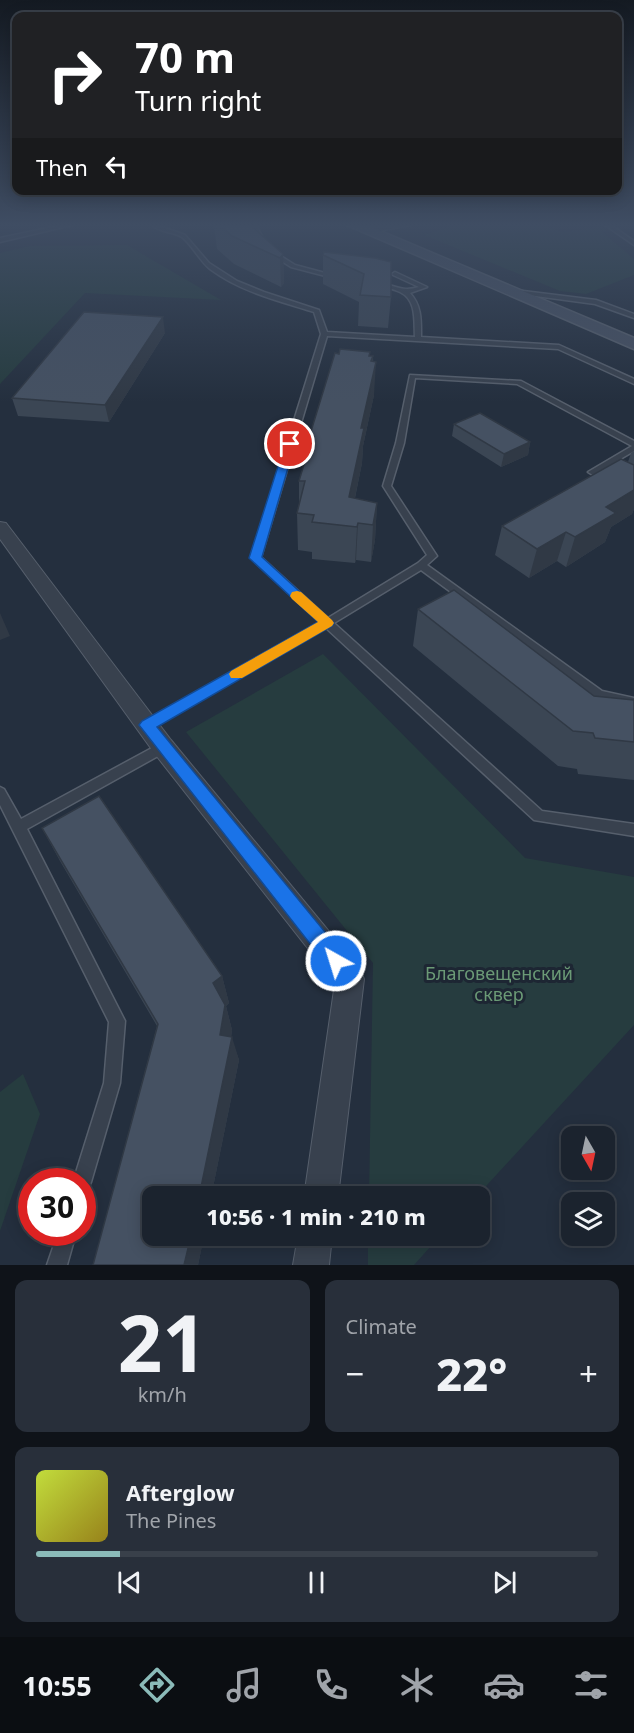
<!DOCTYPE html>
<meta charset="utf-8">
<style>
:root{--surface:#1b232e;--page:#282f3a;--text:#f1f3f6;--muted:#a0a4aa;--line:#39404a;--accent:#8bbbb9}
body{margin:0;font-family:"Noto Sans",sans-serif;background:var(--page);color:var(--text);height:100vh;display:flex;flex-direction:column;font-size:22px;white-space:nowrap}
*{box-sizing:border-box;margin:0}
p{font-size:20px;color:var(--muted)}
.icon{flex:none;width:33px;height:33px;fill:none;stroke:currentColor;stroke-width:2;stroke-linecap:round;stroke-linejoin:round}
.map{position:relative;height:1265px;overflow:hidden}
.drawer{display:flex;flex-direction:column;gap:15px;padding:15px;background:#0f1319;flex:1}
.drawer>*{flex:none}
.guide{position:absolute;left:12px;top:12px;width:610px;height:183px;border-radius:12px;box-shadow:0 3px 15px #0003,0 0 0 2px var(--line);background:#202124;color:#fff;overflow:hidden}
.needle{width:39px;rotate:171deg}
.tools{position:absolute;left:561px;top:1126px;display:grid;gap:12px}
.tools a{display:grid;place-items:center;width:54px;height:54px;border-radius:12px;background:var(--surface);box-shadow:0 3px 15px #0003,0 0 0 2px var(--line);font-size:30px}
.speed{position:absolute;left:18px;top:1168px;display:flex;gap:12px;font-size:30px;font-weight:700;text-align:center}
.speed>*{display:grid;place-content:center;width:78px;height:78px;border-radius:50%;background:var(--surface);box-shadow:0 3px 15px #0003,0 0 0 2px var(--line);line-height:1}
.speed .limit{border:9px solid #d22;background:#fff;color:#111}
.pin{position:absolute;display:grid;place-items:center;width:51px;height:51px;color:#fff;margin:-26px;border:3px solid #fff;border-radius:50%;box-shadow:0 2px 6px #0007}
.me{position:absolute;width:66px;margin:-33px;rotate:321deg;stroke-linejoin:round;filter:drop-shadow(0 0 4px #0008)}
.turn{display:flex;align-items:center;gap:21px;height:126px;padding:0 24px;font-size:27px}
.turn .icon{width:78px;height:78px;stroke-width:2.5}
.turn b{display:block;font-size:42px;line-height:51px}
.then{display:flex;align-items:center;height:57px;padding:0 24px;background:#0003;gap:12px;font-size:22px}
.big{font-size:45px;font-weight:800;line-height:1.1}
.drawer .card{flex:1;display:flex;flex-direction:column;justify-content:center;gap:9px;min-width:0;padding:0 21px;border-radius:12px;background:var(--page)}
.drawer .dial{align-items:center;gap:0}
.dial b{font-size:78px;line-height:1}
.song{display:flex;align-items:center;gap:18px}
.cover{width:72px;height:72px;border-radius:9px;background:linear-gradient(135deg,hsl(70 70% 55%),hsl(50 70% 35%))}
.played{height:6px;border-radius:3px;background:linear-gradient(90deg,var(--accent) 15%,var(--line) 15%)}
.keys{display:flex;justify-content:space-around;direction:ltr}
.heat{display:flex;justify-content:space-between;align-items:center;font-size:33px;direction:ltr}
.drawer .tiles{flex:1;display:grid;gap:15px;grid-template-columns:1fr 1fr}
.card:last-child{grid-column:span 2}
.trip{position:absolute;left:142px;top:1186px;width:348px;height:60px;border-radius:12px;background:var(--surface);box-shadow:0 3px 15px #0003,0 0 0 2px var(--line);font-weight:800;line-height:60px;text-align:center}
.tab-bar{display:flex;height:96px;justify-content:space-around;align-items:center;background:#0b0e12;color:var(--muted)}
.tab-bar .icon{width:42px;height:42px}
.tab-bar .selected{color:var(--accent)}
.tab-bar b{font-size:27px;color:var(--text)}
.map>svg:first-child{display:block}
.green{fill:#263c3f}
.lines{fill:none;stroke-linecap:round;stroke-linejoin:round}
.service-casing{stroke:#565f6c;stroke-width:3}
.minor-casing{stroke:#565f6c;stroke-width:2}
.secondary-casing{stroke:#565f6c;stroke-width:3}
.service{fill:#38414e;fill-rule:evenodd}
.minor{fill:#38414e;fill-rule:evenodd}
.secondary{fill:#465061;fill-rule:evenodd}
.wall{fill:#3b4654}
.shaded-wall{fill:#303945}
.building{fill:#455162;stroke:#303945;stroke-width:1.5}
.route{fill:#1a73e8;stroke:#114b97;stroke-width:1.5}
.slow{fill:#f59e0b}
.labels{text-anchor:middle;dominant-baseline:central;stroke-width:6;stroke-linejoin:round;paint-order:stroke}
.near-park-label{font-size:18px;fill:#6b9a76;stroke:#1d2633}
</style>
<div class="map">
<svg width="634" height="1265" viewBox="0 0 634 1265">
<rect width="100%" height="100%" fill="#242f3e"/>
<path class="green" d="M455 225H539L563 232 602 227 606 230 601 231 634 259V275L586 294 560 291 424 235Z
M127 245 221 300 85 293 0 384V253L30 246Z
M323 654 525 858 634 877V1025L476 1197H369L373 963 186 732Z
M23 1074 40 1114 0 1231V1092Z
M368 1236H440L414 1265H368Z"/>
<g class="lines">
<g class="service-casing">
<path id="service" d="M62 225H72L0 242V238Z
M152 225H157L185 235 209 263 237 281 264 292 319 310 327 332 415 337C414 321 417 300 400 292 392 288 383 287 376 284L379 282C395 286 403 292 419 287L393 275 392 274 395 272 427 287 410 293C422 306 421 321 421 337L559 345 634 379V384L632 383 558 349 327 336 261 557 328 618 418 563 427 555 383 486 396 443 410 375 521 381 634 441V451L598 472 611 480 610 482H604L588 472 632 446 517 384 415 378 404 443 391 486 437 556 427 565 602 691 634 698V706L595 698 421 570 334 623 542 811 634 824V836L534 820 326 628 151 728 147 730 143 728 141 725 143 722 320 622 251 558 321 334 314 312C279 301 241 292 210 269 199 260 193 246 182 237 172 231 160 233 152 225Z
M251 225H256L268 248 295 265 340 277 337 279 291 267 264 250Z
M605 225H611L634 241V245Z
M515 290 596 300 634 314V318L595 304 513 293 512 292Z
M163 742 167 743 169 747 167 751 27 829 125 1021 120 1083 91 1182 88 1188 82 1191V1182H73L104 1083 109 1022 0 805V787L4 789 21 819Z
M58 1233H76L67 1265H47Z"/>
</g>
<g class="minor-casing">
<path id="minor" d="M354 225H413L380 231Z
M0 522 6 523 171 740 360 969 364 979 338 1197H304L335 983 155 754 0 539Z
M298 1236H332L329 1265H293Z"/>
</g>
<g class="secondary-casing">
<path id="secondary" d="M347 225H366L634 338V349Z"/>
</g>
<use href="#service" class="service"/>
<use href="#minor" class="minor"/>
<use href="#secondary" class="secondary"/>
</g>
<path class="wall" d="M214 225H250L283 254 284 283 281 287 234 264 217 249Z
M323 255 375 258 391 297 388 328 358 326 359 302 323 284Z
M165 333 109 422 18 416 12 398Z
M370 352V356H373L374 395 363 446 362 463 355 498 377 503 375 540 371 562 356 560 355 563 312 559V552L298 550 297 513 299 504V481L308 450V441L339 354Z
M454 424 530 442 528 455 501 467 452 436Z
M634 451V509L632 514 611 527 605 542 566 567 557 561 529 578 495 555 502 526 628 462 631 453Z
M418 609 594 696 634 700V780L578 774 577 769 558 766 413 646Z
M99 796 222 976 229 1003 226 1006 232 1030 231 1037 239 1060 211 1197H153V1236H204L198 1265H93L157 1026 60 861 42 828Z"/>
<path class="shaded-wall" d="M283 254 284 283 281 287 280 258Z
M163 317 165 333 109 422 105 405Z
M373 356 371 384 376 362 374 395 363 446 362 463 349 526V497Z
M530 442 528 455 501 467 504 454Z
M634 489V509L632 514 611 527 605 542 566 567 575 537 606 507Z
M377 503 375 540 371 562 373 525Z
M358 523 356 560 355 563 357 527Z
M566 532 557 561 529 578 537 549Z
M0 613 10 636 0 640Z
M222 976 229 1003 226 1006 232 1030 229 1052 232 1037 239 1060 211 1197H199L220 1035 213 983Z
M190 1236H204L198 1265H184Z"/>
<path class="building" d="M219 225H250L283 254 280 258 232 236Z
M324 252 375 258 391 262V297L360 295 364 274 323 255Z
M84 312 163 317 105 405 12 398Z
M340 349 370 352 369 356H373L371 361 376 362 361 428H364L349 497 377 503 373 525 358 523 357 527 312 522 314 515 297 513 305 481H299L311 441H308L335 353 339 354Z
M480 413 530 442 504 454 454 424Z
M621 459 634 465V490L606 507 616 513 575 537 566 532 537 549 502 526Z
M454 590 594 696 634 700V742L595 738 593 733 573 731 418 609Z
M99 796 222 976 213 983 225 1005 220 1035 232 1037 199 1197H153V1236H191L184 1265H93L158 1024 42 828Z"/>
<linearGradient id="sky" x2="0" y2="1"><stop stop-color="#141a22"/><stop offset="0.56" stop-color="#3f4d63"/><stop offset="1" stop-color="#3f4d63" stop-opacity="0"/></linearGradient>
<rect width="634" height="402" fill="url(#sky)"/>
<path class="route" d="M290 441 295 444 262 557 334 623 332 626 157 727 343 954 345 961 343 968 336 971 329 968 139 725 142 721 318 622 249 558 285 444Z"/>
<path class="slow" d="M297 591 301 592 332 620 334 623 332 626 242 678H231L229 674 231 671 318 622 292 599 290 596 292 592Z"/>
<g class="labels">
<g class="near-park-label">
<text x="499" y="973">Благовещенский<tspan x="499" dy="21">сквер</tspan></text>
</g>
</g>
</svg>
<div class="tools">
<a><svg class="needle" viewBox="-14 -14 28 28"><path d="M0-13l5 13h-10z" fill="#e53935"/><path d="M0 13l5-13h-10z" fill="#a0a4aa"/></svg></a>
<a><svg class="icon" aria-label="layers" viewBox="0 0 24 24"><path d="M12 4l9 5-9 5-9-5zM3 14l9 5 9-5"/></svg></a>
</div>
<div class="speed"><div class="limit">30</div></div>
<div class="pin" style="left:290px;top:444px;background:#d93025"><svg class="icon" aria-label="arrive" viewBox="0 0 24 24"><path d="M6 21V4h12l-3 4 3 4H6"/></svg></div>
<svg class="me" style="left:336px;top:961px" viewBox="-20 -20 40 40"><circle r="17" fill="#1a73e8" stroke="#fff" stroke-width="3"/><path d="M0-11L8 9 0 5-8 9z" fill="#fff"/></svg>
<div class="trip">10:56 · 1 min · 210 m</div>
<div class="guide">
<div class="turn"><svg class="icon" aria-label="right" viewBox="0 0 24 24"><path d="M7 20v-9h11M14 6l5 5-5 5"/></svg><div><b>70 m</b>Turn right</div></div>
<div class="then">Then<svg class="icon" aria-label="left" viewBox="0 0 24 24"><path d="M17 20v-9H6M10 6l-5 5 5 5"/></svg></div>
</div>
</div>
<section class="drawer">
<div class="tiles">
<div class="card dial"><b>21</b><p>km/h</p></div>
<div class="card"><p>Climate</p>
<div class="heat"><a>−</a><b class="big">22°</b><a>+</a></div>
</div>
<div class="card">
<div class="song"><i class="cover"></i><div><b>Afterglow</b><p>The Pines</p></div></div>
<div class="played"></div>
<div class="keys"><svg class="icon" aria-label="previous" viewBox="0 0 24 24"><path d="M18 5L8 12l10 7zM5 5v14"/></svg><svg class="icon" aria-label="pause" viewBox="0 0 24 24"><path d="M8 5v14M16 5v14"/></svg><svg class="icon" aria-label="next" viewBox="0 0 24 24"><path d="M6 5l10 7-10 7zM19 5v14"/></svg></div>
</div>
</div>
</section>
<nav class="tab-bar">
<b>10:55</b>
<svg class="icon selected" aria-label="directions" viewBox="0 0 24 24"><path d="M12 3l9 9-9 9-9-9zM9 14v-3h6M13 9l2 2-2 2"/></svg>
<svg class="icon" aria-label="music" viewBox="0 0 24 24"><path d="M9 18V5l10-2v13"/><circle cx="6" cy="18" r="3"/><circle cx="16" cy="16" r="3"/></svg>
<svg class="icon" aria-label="phone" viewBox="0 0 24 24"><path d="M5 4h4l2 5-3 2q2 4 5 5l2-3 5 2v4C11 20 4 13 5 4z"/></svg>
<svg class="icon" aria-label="climate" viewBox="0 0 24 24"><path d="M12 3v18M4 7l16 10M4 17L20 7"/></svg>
<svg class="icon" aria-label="car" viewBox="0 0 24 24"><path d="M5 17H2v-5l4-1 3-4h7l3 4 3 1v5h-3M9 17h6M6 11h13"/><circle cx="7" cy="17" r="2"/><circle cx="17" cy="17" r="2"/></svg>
<svg class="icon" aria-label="filters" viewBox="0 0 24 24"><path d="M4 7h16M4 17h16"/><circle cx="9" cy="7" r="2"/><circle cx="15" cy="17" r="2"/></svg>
</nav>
